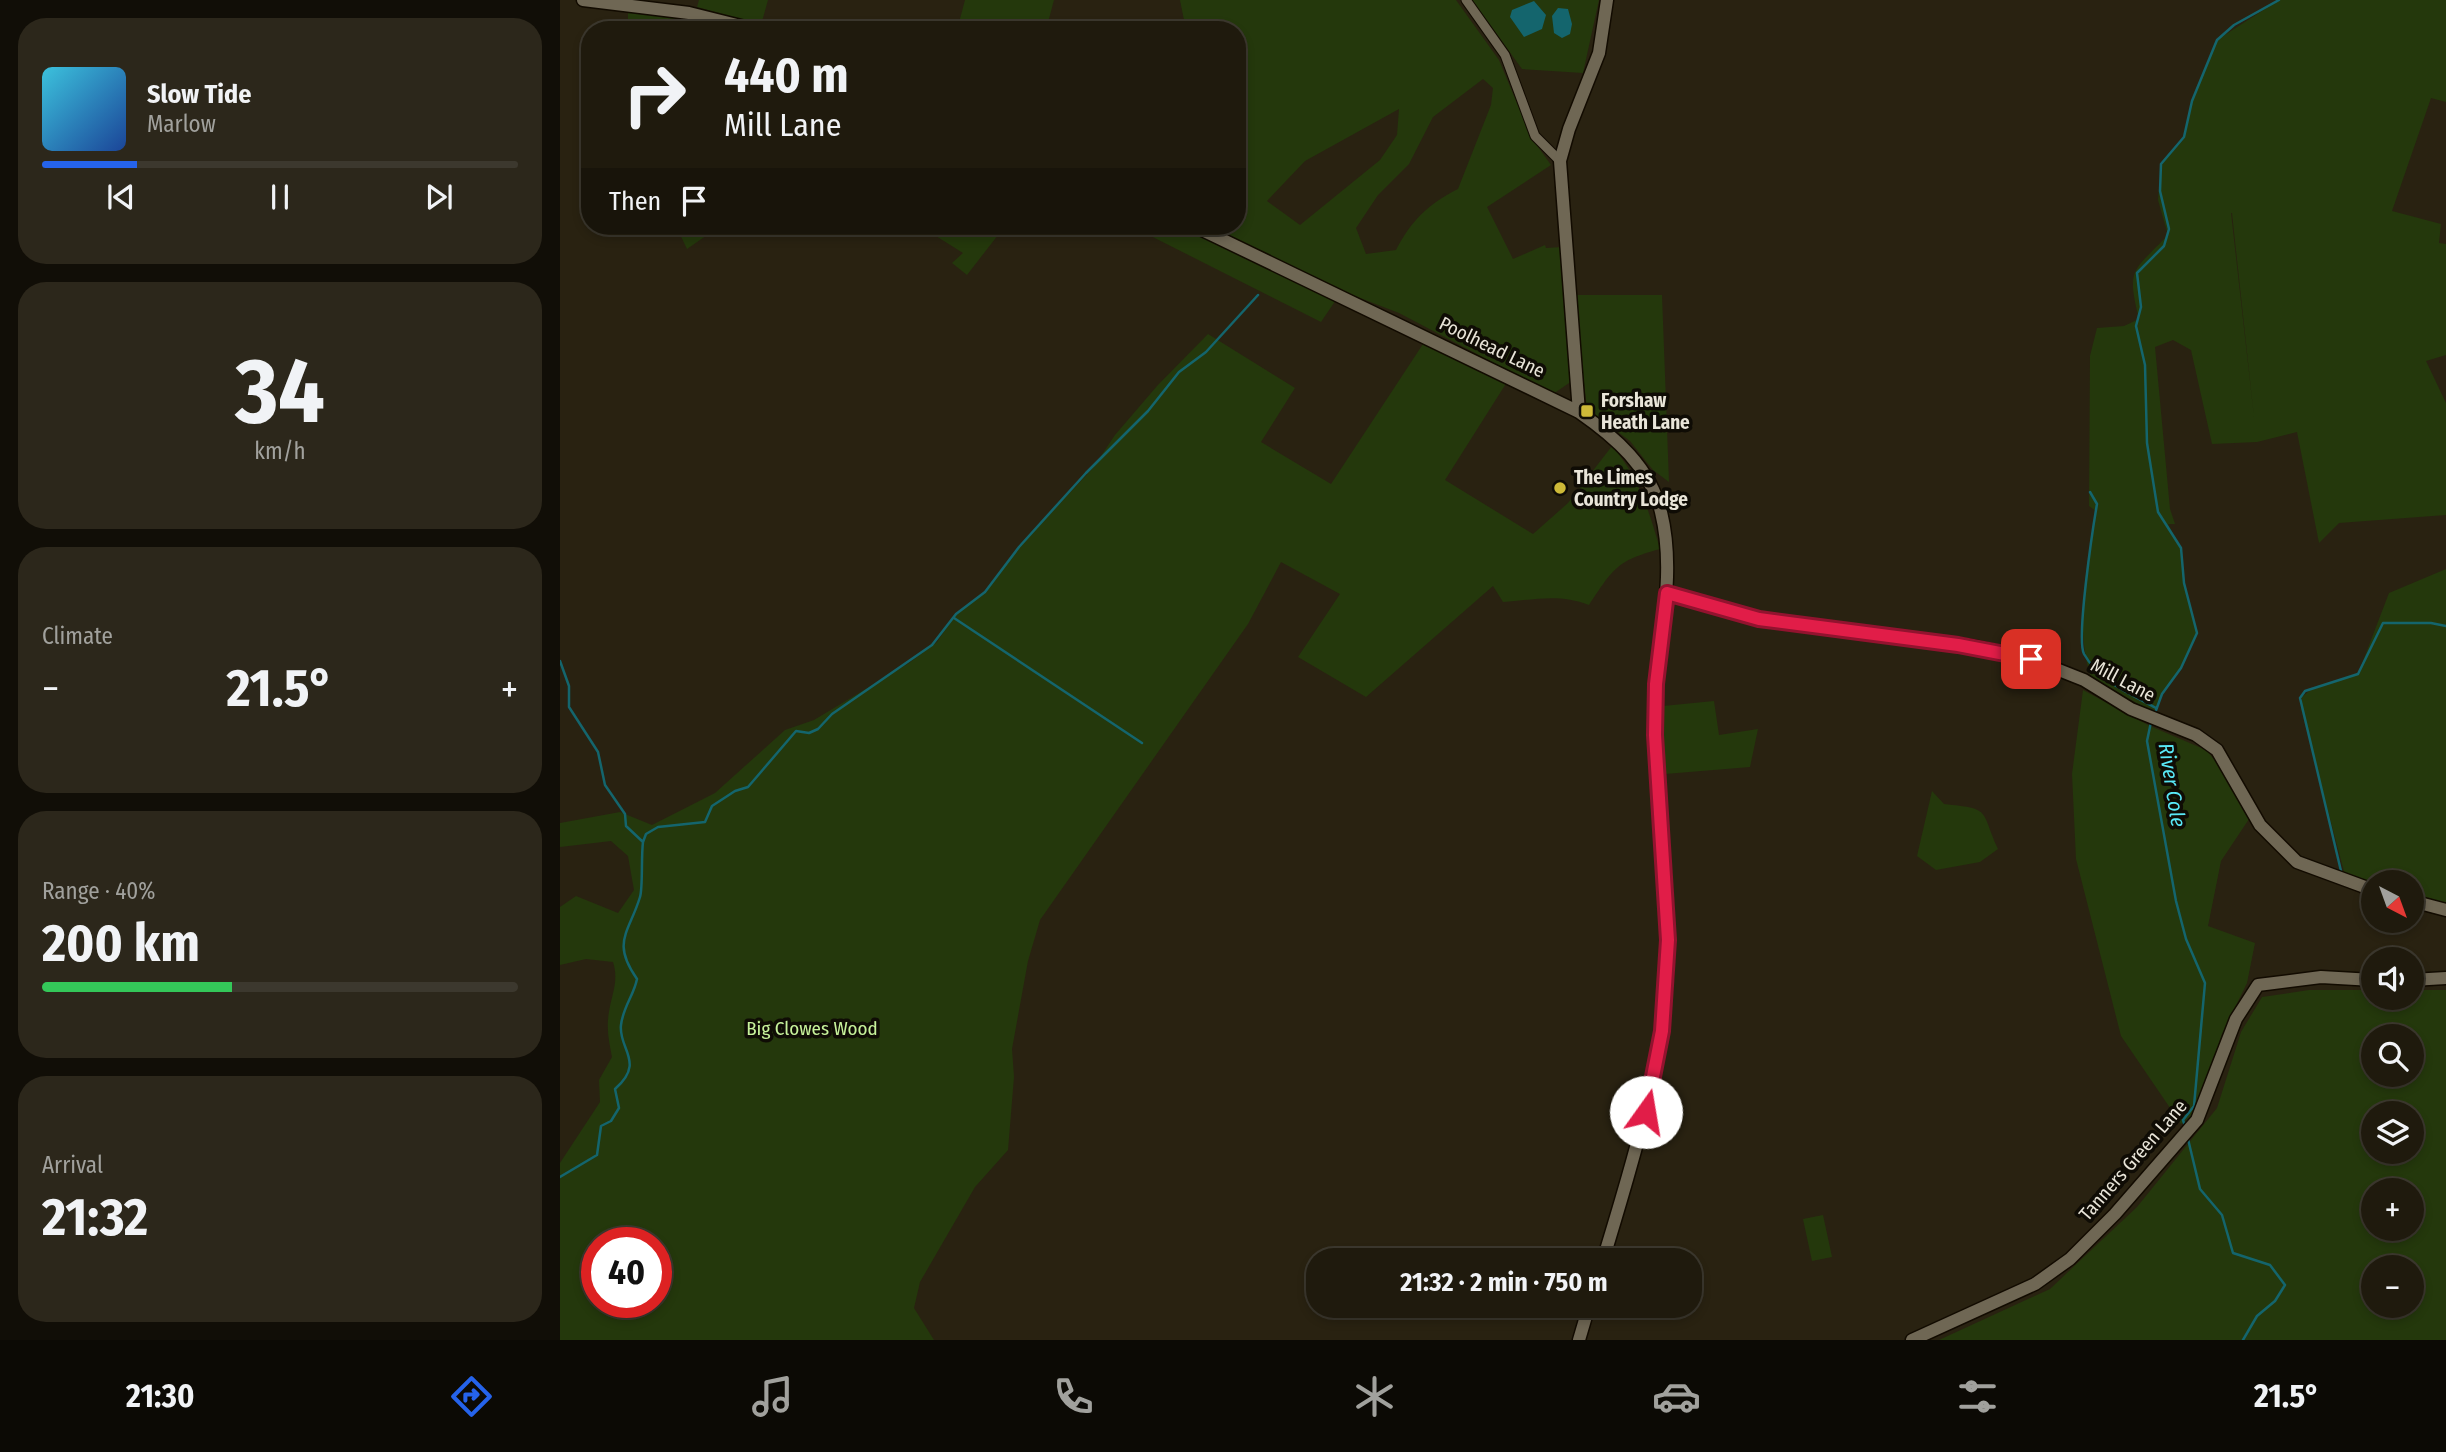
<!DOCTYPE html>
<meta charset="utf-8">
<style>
:root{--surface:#1f1a0d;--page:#2c271b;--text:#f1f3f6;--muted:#a1a19d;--line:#3c382e;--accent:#2563eb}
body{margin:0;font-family:"Fira Sans Condensed",sans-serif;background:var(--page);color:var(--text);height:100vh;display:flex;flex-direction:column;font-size:26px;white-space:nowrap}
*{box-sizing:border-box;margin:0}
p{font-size:23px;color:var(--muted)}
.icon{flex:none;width:38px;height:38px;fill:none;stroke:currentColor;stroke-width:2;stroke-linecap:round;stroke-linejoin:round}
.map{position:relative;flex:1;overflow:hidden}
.sheet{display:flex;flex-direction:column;gap:18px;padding:18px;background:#110e07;width:560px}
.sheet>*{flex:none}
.banner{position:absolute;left:21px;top:21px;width:665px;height:214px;border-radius:28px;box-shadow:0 4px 10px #0003,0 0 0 2px var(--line);background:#1f1a0d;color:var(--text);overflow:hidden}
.needle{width:46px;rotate:139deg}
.fabs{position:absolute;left:1801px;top:870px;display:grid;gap:14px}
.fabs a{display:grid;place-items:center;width:63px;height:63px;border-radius:50%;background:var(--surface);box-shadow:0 4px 10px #0003,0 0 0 2px var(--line);font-size:35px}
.speed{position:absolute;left:21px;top:1227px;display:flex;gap:14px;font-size:35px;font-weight:700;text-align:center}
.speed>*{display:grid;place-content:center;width:91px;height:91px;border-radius:50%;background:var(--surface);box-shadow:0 4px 10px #0003,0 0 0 2px var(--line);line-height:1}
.speed .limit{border:10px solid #d22;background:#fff;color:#111}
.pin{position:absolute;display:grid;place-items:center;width:60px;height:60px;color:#fff;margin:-30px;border-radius:14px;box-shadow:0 4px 10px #0006}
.me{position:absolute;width:77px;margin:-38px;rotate:13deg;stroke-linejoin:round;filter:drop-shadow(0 0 5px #0008)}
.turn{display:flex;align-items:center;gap:24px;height:147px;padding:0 28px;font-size:32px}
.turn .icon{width:91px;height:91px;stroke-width:2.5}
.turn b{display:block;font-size:49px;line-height:60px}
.then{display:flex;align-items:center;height:66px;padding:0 28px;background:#0003;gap:14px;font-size:26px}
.big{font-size:52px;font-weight:700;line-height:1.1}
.sheet .widget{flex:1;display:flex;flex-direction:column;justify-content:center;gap:10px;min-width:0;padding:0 24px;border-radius:28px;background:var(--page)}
.sheet .dial{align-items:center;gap:0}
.dial b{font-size:91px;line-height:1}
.song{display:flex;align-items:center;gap:21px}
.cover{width:84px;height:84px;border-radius:10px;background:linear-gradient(135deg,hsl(190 70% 55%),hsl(220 70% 35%))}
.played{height:7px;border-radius:4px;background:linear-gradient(90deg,var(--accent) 20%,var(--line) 20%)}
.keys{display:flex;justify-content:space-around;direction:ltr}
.heat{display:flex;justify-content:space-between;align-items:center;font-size:38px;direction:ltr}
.charge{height:10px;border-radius:5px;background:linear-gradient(90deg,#34c759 40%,var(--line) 0)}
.trip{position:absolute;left:746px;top:1248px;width:396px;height:70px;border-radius:28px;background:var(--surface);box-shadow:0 4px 10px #0003,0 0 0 2px var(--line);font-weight:700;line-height:70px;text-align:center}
.tabs{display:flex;height:112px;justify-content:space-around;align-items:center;background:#0c0a05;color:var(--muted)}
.tabs .icon{width:49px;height:49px}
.tabs .on{color:var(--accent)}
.tabs b{font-size:32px;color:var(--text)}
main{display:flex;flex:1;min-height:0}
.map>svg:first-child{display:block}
.green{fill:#24380c;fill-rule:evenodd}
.water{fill:#14656d}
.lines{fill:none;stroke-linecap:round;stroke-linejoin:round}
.stream{stroke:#14656d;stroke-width:2.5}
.street-casing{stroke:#120b00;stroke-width:11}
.secondary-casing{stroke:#120b00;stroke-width:15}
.street{stroke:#6f6754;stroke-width:9}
.secondary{stroke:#6f6754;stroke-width:12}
.route-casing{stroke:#92132f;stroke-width:18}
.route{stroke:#e11d48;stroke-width:12}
.poi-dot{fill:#cdb938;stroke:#0f0c05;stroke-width:2.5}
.labels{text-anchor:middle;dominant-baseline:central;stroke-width:7;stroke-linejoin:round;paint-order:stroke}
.street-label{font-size:19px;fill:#e9e5d9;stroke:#0f0c05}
.poi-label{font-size:19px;font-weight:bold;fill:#e9e5d9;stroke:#0f0c05;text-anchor:start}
.park-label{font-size:19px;fill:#c7f29b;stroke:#0f0c05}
.water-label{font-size:21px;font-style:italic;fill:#59e8f7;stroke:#0f0c05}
</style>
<main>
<section class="sheet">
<div class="widget">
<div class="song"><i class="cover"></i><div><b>Slow Tide</b><p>Marlow</p></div></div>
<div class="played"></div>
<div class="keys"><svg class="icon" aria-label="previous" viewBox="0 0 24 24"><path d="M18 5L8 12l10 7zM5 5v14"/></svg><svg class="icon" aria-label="pause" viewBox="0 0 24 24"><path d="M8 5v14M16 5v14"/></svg><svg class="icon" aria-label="next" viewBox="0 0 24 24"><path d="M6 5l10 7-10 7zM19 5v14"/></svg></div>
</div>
<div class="widget dial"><b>34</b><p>km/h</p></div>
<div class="widget"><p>Climate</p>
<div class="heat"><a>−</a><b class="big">21.5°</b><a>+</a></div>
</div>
<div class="widget"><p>Range · 40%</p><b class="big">200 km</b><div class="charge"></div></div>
<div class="widget"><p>Arrival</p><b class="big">21:32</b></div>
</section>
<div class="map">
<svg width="1886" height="1340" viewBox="0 0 1886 1340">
<rect width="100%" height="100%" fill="#292211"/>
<path class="green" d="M139 0H208L201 25 137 7Z
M405 0H494L486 30H397Z
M620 0H896L939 60 971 137 991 165 927 207 953 259 985 245 986 248 1002 247 1012 381 993 394 839 313 782 291 761 322 571 226H619L637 234 646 226H677V30H626ZM923 79 933 88 931 105 898 189C868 204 851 221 836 250L806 254 796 228 818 195 849 164 873 117ZM839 109 837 135 820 160 740 225 707 201 745 161Z
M912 0H1039L1023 73 962 69Z
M1719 0H1886V102L1871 98 1832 211 1881 224 1879 243 1886 244V355L1866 361 1886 403V515L1779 523 1759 543 1737 432 1697 442 1652 444 1631 350 1613 340 1595 347 1610 509 1615 524H1608L1621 548 1624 583 1637 633 1621 668 1602 694 1595 713 1531 678C1514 625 1527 565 1536 511L1529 506 1530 356 1537 328 1564 326 1579 319C1566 267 1573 272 1608 235L1598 200 1601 164 1624 139 1632 101 1657 40ZM1671 213H1672L1694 417Z
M68 10 128 18 177 30H68Z
M116 226H160L127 249Z
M360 226H445L407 275 392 263 403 253Z
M1014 295H1102L1109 482 1093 470 1070 441 1027 409Z
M648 334 735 388 701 442 771 484 865 341 947 382 885 480 973 534 1008 503 1052 446C1079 477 1089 511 1100 549 1056 561 1054 568 1029 605 999 593 974 600 943 602L933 586 806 697 738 657 780 594 721 562 688 624 480 920 468 961 452 1049 454 1077 448 1150 415 1187 360 1282 354 1308 374 1340H0V1163L40 1102 39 1080 52 1057C49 1042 46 1028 49 1012 52 993 59 981 53 962L26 959 0 965V907L16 896 58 913 74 890 68 856 51 841 0 847V823L60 812 92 825 155 793 225 730 254 720 349 663 377 642 396 614 425 592 459 547 533 468 555 435 597 386ZM37 1242H96V1302H37Z
M1886 569V902L1870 903 1852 897V882H1813V885L1786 879 1741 709 1742 697 1749 691 1798 674 1829 593Z
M1523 690 1590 726 1646 750 1666 773 1689 819 1661 861 1648 926 1695 943 1687 983 1662 1034 1642 1096 1633 1115 1621 1124 1561 1036 1516 859 1512 774Z
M1154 701 1159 735 1198 729 1190 767 1105 774 1103 706Z
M1372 791 1384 804C1432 809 1420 809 1438 849L1420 862 1376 870 1357 856Z
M1749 990H1813V998H1852V990H1886V1340H1379L1490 1289 1577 1207 1657 1108 1681 1032 1702 997ZM1813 1036H1852V1074H1813ZM1813 1113H1852V1152H1813ZM1813 1190H1852V1228H1813ZM1813 1267H1852V1306H1813Z
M1263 1215 1272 1257 1252 1261 1243 1219Z"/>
<path class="water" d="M974 1 986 15 982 29 964 37 950 17 952 10Z
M998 8 1008 9 1012 24 1010 34 1002 38 994 33 992 16Z"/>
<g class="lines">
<path class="stream" d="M1530 492 1537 504C1533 527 1516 639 1524 654 1540 682 1569 693 1596 708
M394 618 582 743
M0 661 9 686V707L38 752 45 785 65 814 66 826 83 842C81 857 83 888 80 897 69 933 51 942 77 979 74 995 63 1007 61 1025 58 1049 86 1062 55 1089L59 1108 51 1121 41 1126 37 1155 0 1177
M1595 713 1602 694 1621 668 1637 633 1624 583 1621 548 1598 512 1587 443 1585 365 1576 326 1581 307 1577 273 1604 246 1609 229 1600 191 1601 164 1624 137 1632 101 1657 40 1674 25 1719 0
M1591 722 1587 741 1616 901 1626 939 1645 983 1634 1106 1623 1120 1625 1126
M83 842 86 834 98 827 145 822 152 806 175 791 188 787 236 731 249 733 258 729 272 714 372 645 396 614 425 592 459 547 526 473 588 411 619 372 646 352 698 295
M1781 871 1740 698 1745 691 1798 674 1823 623H1871L1886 626
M1628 1139 1640 1189 1662 1215 1673 1253 1710 1265 1725 1285 1715 1301 1697 1316 1683 1340"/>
<g class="street-casing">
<path id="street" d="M906 0 945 55 975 136 1000 161"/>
</g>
<g class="secondary-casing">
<path id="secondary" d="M23 0 129 13 197 30
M634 226 1019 412C1055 437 1090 467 1101 512 1117 577 1097 642 1095 707 1094 784 1107 862 1108 940 1108 1051 1075 1155 1043 1260
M1019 412 1000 161 1009 129 1039 53 1047 0
M1107 593 1199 619 1417 647 1471 659 1524 680 1571 709 1636 735 1657 750 1700 825 1737 862 1813 890
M1852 901 1886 910
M1852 980 1886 978
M1019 1340 1029 1306
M1352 1340 1475 1284 1510 1259 1555 1214 1637 1120 1676 1019 1698 985 1761 977 1813 980"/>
</g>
<use href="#street" class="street"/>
<use href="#secondary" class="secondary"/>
</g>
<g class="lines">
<g class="route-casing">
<path id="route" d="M1086 1112 1102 1031 1108 940 1095 735 1096 684 1107 593 1199 619 1398 645 1471 659"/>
</g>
<use href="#route" class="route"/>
</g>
<g class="poi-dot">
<rect x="1020" y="404" width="14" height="14" rx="3.5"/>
<circle cx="1000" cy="488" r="7"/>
</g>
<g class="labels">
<g class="street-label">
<text transform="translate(932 347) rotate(26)">Poolhead Lane</text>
<text transform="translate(1563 680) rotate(28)">Mill Lane</text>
<text transform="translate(1573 1160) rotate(-49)">Tanners Green Lane</text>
</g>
<g class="poi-label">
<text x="1041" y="400">Forshaw<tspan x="1041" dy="22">Heath Lane</tspan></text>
<text x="1014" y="477">The Limes<tspan x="1014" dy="22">Country Lodge</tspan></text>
</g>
<g class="park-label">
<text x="252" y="1028">Big Clowes Wood</text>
</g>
<g class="water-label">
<text transform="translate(1612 785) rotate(81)">River Cole</text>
</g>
</g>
</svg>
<div class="fabs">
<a><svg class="needle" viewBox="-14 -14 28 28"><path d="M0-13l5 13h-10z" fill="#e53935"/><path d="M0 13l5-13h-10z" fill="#a1a19d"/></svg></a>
<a><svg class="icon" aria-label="sound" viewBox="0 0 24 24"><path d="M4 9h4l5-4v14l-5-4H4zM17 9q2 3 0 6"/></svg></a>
<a><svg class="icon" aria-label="search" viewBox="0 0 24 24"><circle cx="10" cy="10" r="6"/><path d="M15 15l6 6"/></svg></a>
<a><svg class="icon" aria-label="layers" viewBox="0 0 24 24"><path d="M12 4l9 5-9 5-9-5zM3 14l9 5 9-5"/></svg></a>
<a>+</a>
<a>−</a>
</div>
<div class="speed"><div class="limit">40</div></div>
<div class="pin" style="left:1471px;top:659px;background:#d93025"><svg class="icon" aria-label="arrive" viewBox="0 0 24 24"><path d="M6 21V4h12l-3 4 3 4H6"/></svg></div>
<svg class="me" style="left:1086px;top:1112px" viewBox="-20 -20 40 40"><circle r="19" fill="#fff"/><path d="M0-13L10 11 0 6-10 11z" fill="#e11d48"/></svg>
<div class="trip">21:32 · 2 min · 750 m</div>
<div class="banner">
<div class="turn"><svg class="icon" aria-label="right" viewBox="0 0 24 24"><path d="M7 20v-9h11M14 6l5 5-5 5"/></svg><div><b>440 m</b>Mill Lane</div></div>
<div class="then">Then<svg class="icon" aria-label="arrive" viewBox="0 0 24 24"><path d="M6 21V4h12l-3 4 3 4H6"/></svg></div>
</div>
</div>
</main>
<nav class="tabs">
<b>21:30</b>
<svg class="icon on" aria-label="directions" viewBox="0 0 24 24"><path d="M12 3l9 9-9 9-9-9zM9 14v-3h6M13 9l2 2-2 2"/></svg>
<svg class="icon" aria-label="music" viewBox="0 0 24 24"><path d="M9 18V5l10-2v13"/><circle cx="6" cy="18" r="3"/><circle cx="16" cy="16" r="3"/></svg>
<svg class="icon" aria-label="phone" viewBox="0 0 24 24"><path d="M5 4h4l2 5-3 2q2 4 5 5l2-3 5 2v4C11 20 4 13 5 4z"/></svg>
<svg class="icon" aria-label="climate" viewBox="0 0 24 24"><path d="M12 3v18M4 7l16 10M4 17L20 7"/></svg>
<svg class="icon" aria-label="car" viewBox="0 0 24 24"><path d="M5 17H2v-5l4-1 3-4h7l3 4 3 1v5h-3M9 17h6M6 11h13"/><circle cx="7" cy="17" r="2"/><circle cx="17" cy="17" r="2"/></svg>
<svg class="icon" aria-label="filters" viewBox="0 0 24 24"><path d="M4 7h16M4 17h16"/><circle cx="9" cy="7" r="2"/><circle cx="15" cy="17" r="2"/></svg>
<b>21.5°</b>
</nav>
